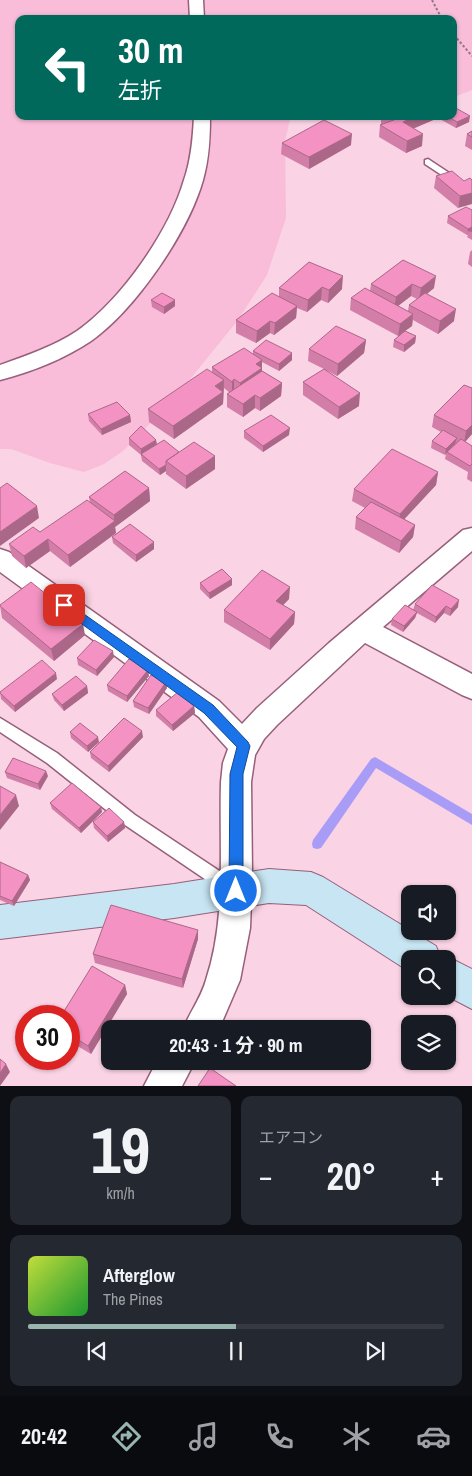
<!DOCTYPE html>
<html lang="ja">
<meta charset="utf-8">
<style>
:root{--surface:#171b24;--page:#242831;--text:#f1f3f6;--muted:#9ea1a6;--line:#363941;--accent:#98b5ae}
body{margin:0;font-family:"Archivo Narrow","Noto Sans JP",sans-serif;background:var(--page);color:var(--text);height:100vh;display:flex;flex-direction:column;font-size:19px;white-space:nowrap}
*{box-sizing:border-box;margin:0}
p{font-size:16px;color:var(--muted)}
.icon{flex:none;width:28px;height:28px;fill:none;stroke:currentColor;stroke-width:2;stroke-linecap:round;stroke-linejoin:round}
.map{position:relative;height:1086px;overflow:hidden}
.panel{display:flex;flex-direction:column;gap:10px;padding:10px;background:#0d0f14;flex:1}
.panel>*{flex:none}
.top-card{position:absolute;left:15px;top:15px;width:442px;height:105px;border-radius:10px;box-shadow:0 1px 4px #0004;background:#00695c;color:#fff;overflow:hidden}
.fabs{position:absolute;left:401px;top:885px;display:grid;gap:10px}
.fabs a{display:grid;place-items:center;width:55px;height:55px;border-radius:10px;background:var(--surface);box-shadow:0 1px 4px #0004;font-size:25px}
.speed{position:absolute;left:15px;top:1005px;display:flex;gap:10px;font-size:25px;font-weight:700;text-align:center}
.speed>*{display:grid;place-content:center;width:65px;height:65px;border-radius:50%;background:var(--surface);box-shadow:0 1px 4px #0004;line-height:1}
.speed .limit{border:8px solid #d22;background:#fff;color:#111}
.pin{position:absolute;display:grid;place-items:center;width:42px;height:42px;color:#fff;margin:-21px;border-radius:10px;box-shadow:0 2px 8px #0006}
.me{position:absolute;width:55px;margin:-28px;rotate:0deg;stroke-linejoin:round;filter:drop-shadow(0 0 4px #0008)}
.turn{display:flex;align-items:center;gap:18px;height:105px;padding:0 20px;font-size:22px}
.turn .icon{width:65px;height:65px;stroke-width:2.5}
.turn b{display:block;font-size:35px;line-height:42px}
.big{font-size:38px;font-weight:700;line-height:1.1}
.panel .card{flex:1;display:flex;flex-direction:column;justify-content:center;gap:8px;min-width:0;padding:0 18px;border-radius:10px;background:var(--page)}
.panel .dial{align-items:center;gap:0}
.dial b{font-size:65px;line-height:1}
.song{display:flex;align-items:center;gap:15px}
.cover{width:60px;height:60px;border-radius:8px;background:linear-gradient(135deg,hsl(70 70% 55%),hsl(130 70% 35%))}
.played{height:5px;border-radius:2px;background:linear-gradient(90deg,var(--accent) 50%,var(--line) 50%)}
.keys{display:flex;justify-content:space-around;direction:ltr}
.heat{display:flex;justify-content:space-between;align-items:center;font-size:28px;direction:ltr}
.panel .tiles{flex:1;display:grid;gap:10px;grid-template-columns:1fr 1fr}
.card:last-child{grid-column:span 2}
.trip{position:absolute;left:101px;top:1020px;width:270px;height:50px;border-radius:10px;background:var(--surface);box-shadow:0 1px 4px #0004;font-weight:700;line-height:50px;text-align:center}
.menu{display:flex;height:80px;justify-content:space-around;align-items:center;background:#090b0e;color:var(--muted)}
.menu .icon{width:35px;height:35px}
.menu .active{color:var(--accent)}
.menu b{font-size:22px;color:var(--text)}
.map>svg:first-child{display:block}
.green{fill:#f9bcd9}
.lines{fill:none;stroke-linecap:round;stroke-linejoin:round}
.stream{fill:#a99cf7;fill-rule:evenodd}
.lane-casing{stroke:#975f7a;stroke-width:3}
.street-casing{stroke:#975f7a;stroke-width:3}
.secondary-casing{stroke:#975f7a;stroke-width:2}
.path{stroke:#967786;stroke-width:2;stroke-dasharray:2.5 2;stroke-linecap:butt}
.lane{fill:#fff;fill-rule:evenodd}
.street{fill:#fff;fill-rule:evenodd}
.secondary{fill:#c7e5f2;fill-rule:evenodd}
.wall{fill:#d27ea8;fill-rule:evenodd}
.shaded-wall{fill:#ab6788}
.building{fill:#f493c3;stroke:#ab6788}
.route{fill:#1a73e8;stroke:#114b97}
</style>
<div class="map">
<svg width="472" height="1086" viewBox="0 0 472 1086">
<rect width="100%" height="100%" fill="#fad3e5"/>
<path class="green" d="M0 0H472V90L454 97V19H19V116H291L285 140 286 218 267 275 238 320 174 399 123 451 104 464 84 472 50 463 11 449H0Z"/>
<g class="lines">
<path class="stream" d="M375 757 472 814V825L376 768 321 848 317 849 313 848 312 844 313 840 371 759Z"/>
<g class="lane-casing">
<path id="lane" d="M428 159 472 188V195L425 164V160Z
M0 718 57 753 135 815 236 882 238 887 236 892 230 895 224 892 125 825 47 763 0 732Z"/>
</g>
<g class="street-casing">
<path id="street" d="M189 0H203L204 19H190Z
M194 116H210C210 138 209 159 203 180 188 233 135 310 91 341 64 359 31 372 0 380V365C26 356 54 346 77 331 121 300 169 232 184 180 191 160 193 138 194 116Z
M472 528V551L383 627 472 674V699L462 695 365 643 277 725 264 739 255 755 251 782 252 874 250 928 240 980 219 1029H183C190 1012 201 998 206 980 227 917 219 848 221 782L223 763 228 749 199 717 0 572V549L9 552 219 701 242 724 257 708 329 643 463 530Z
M157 1061H195L182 1086H144Z"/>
</g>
<g class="secondary-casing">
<path id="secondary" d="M269 869 311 872 323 877 436 946 441 959H410V972L306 905 269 903 174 918 0 939V905L174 884Z
M448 957 472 969V1009L447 996 448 959H443Z"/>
</g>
<path class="path" d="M432 0 442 19
M454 35 472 56"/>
<use href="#lane" class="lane"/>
<use href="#street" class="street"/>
<use href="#secondary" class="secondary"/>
</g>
<path class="wall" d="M381 116H454L469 122 456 128 438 118 413 128 422 146 406 153 379 137 380 125H381Z
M472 131V150L465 146 467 134Z
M282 143 351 145 309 169 281 154Z
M436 176 464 181 458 208 434 188Z
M472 210V240L467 237 468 235H467L447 223 448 216Z
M472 250V267L468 264 470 252Z
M403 260 434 288 427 294 454 321 438 334 413 320 412 326 398 336 350 310 351 298 370 291 371 284ZM411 296 417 299 409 305 408 311 398 306Z
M309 262 342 289 328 303 321 300 307 312 297 308 296 318 274 335 270 333 256 343 236 333V320L279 297V288Z
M151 300H175V306L164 314 152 307Z
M416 336 415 343 404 352 393 347 394 340Z
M366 340 364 353 337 376 326 370 359 406 338 419 303 395V382L324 369 308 361 309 349Z
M253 351 292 353V360L279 371 262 362V371L282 383 281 396 260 411 255 408 243 417 227 407V394L230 393 224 388 223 404 174 439 149 422 148 409 212 373V367L253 354Z
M472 388V434L465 442 472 446V482L467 479 468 472 445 459 446 454 445 455 431 448 432 441 441 432 432 427 434 415Z
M88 414 130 415 131 422 102 435 89 421Z
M244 431 289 435 263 452 244 438Z
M129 438 156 440 157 445 179 452 215 456V469L186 489 166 474V471L160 475 142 461 141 455 129 445Z
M438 472 436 485 404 519 415 525 413 537 399 553 355 529 356 517 365 508 352 501 354 489Z
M149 488 150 501 115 527 116 533 70 567 50 551 26 568 12 556 9 544 40 532 90 503 89 497Z
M112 537 154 549 136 562 113 543Z
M200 583 232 585 210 599 200 589Z
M289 599 283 605 295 612 294 624 270 650 224 622V610Z
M415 604 458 607 450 616 444 613 435 623 417 613 415 618 403 632 391 625 392 619 413 610Z
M0 605 85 635 54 661 2 618Z
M114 657 97 676 78 665 77 658Z
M148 670 149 676 127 702 108 691 107 685Z
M57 679 15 712 1 699 0 692Z
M166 682 167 688 149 714 134 707 133 701Z
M87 686 88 693 64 711 54 700 52 694Z
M194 706 195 713 173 731 156 716V710Z
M70 732 99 742 88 752 71 738Z
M143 737 109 772 91 758 90 752Z
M5 772 48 776 40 790 7 778Z
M50 803 101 807 102 812 81 833 52 809Z
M93 822H124L125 828 108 842 94 828Z
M0 862 28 875 30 880 14 906 0 900Z
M198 939 183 988 95 963 93 954Z
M125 985 127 994 91 1054 69 1041V1016Z"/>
<path class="shaded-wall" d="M416 116H438V118L401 134 403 122Z
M470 116 469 122 456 128 457 122Z
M352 134 351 145 309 169V157Z
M423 134 422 146 406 153 407 141Z
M472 193V204L458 208 460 196Z
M472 227V232L468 231 467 235 468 229Z
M343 276 342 289 328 303 329 290Z
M436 276 434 288 419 300 421 288Z
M412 284 411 296 394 309 396 297Z
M322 287 321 300 307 312 308 300Z
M175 300V306L164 314V307Z
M297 306 296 318 274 335 275 323Z
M456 309 454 321 438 334 440 321Z
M413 314 412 326 398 336 400 324Z
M270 321V333L256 343 257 331Z
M416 336 415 343 404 352V345Z
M366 340 364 353 337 376 338 364Z
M292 353V360L279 371V364Z
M262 360V381L240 395V383L256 364Z
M234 379V391L232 394V382Z
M224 380 223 404 174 439 173 426 215 386Z
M282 383 281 396 260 411V398Z
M360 393 359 406 338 419 339 407Z
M255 395V408L243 417V404Z
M130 415 131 422 102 435 101 429Z
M472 425V434L464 443 466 431Z
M290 428 289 435 263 452V446Z
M457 438 455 444 447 452 445 455 446 449Z
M156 440 157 446 141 456V449Z
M215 456V469L186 489V476Z
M166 465V471L160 475 159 469Z
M438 472 436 485 398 526 400 514Z
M149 488 150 501 115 527 116 533 70 567 68 555 114 521V515Z
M37 506 39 518 0 546V532Z
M415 525 413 537 399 553 401 541Z
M48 539 50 551 26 568 24 556Z
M154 542V549L136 562V555Z
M232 579V585L210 599 209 593Z
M290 587 289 599 275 613 276 601Z
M459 600 458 607 450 616 451 609Z
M446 606 444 613 435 623 436 617Z
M295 612 294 624 270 650V639Z
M417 612 415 618 403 632 404 626Z
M83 624 85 635 54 661 51 649Z
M113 651 114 657 97 676 96 670Z
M148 670 149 676 127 702V696Z
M56 673 57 679 15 712 14 706Z
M166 682 167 688 149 714 148 708Z
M87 686 88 693 64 711 62 705Z
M194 706 195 713 173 731 172 725Z
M142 731 143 737 109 772 108 766Z
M98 737 99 742 88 752 87 746Z
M46 771 48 776 40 790 38 784Z
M16 795 19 806 0 830V815Z
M101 807 102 812 81 833 79 828Z
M124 822 125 828 108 842 107 836Z
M28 875 30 880 14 906 12 901Z
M198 930V939L183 988 182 979Z
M125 985 127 994 91 1054 88 1046Z
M6 1064 10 1072 0 1086V1073Z"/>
<path class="building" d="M454 107 470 116 457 122 447 116H454Z
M388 116H416L403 122 423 134 407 141 380 125 394 120Z
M324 120 352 134 309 157 282 143Z
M472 131V137L467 134Z
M452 171 464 181 470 178 472 180V193L460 196 436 176Z
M466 207 472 210V227L468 229 448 216Z
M403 260 436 276 421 288 412 284 396 297 371 284Z
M309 262 343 276 329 290 322 287 308 300 279 288Z
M365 288 413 314 400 324 351 298Z
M162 293 175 300 164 307 151 300Z
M272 293 297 306 275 323 270 321 257 331 236 320Z
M425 293 456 309 440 321 409 305Z
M336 326 366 340 338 364 309 349Z
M405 331 416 336 404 345 394 340Z
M266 340 292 353 279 364 253 351Z
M244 348 262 360 256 364 262 368 240 383 234 379 232 382 212 367Z
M207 369 224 380 215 386 223 392 173 426 148 409Z
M324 369 360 393 339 407 303 382Z
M262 371 282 383 260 398 255 395 243 404 227 394Z
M464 385 472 388V425L466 431 434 415Z
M117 402 130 415 101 429 88 414Z
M271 415 290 428 263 446 244 431Z
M141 426 156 440 141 449 129 438Z
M443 430 457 438 446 449 432 441Z
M461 439 472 446V464L470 466 447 452Z
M164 440 179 452 166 461V465L159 469 141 454Z
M194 442 215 456 186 476 166 461Z
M392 449 438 472 400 514 354 489Z
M125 471 149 488 114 515 89 497Z
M7 483 37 506 0 532V488Z
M87 500 115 521 68 555 48 539 24 556 9 544 33 527 40 532Z
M371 502 415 525 401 541 356 517Z
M130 524 154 542 136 555 112 537Z
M222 569 232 579 209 593 200 583Z
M262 570 290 587 276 601 295 612 270 639 224 610Z
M31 582 83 624 51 649 0 606V605Z
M432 585 459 600 451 609 446 606 436 617 415 604Z
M405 605 417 612 404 626 392 619Z
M94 640 113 651 96 670 77 658Z
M129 659 148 670 127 696 107 685Z
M42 660 56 673 14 706 0 693V692Z
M151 675 166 682 148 708 133 701Z
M76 676 87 686 62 705 52 694Z
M178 692 194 706 172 725 156 710Z
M124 718 142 731 108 766 90 752Z
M80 723 98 737 87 746 70 732Z
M13 758 46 771 38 784 5 772Z
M72 783 101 807 79 828 50 803Z
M0 786 16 795 0 815Z
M109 808 124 822 107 836 93 822Z
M0 862 28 875 12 901 0 896Z
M111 905 198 930 182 979 93 954Z
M92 966 125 985 88 1046 69 1034V1016H61Z
M0 1059 6 1064 0 1073Z
M210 1068 236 1086H198Z"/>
<path class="route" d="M64 600 213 705 248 742 250 746 243 774V891L241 896 236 898 231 896 229 891 230 774 237 747 204 713 60 608 58 605 60 601Z"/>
</svg>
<div class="fabs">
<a><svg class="icon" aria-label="sound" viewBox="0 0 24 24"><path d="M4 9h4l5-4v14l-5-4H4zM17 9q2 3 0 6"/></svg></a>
<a><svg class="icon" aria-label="search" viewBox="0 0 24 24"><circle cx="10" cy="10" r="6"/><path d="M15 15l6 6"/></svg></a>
<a><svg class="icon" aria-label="layers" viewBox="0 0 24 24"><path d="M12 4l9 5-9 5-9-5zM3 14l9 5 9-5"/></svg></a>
</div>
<div class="speed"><div class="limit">30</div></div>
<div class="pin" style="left:64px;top:605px;background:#d93025"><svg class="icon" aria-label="arrive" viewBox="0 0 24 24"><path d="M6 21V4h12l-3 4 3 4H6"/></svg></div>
<svg class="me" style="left:236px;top:891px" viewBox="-20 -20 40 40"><circle r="17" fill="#1a73e8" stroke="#fff" stroke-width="3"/><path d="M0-11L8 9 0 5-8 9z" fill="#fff"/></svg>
<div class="trip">20:43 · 1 分 · 90 m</div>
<div class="top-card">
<div class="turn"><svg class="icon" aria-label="left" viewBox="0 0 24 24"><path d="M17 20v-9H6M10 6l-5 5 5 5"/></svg><div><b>30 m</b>左折</div></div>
</div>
</div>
<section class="panel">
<div class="tiles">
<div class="card dial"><b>19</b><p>km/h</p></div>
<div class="card"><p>エアコン</p>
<div class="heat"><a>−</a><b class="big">20°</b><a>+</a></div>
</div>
<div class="card">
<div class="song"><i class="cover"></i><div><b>Afterglow</b><p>The Pines</p></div></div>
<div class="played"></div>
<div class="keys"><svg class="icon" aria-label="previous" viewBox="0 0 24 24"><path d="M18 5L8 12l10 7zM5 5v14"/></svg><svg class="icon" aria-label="pause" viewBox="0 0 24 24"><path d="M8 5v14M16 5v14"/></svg><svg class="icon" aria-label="next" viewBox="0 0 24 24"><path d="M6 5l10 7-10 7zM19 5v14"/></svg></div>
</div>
</div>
</section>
<nav class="menu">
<b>20:42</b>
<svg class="icon active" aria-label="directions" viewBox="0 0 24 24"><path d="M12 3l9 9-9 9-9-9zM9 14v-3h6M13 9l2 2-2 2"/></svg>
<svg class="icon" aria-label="music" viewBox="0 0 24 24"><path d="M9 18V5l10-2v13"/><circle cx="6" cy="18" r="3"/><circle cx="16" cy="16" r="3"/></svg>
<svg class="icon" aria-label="phone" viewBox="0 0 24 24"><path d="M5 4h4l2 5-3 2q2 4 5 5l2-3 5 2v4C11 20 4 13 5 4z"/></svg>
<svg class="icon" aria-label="climate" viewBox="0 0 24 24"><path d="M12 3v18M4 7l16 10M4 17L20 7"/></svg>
<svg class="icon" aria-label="car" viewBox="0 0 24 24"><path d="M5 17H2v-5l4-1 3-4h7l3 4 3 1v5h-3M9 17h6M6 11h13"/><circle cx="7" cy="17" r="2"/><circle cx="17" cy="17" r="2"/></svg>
</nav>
